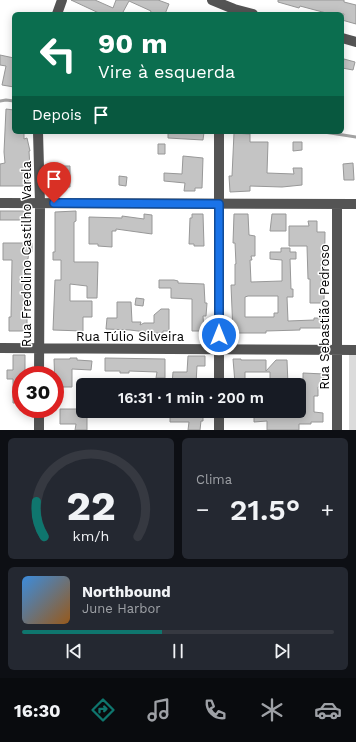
<!DOCTYPE html>
<html lang="pt">
<meta charset="utf-8">
<style>
:root{--surface:#171b24;--page:#242831;--text:#f1f3f6;--muted:#9ea1a6;--line:#363941;--accent:#0f766e}
body{margin:0;font-family:"Work Sans",sans-serif;background:var(--page);color:var(--text);height:100vh;display:flex;flex-direction:column;font-size:15px;white-space:nowrap}
*{box-sizing:border-box;margin:0}
p{font-size:13px;color:var(--muted)}
.icon{flex:none;width:22px;height:22px;fill:none;stroke:currentColor;stroke-width:2;stroke-linecap:round;stroke-linejoin:round}
.map{position:relative;height:430px;overflow:hidden}
.details{display:flex;flex-direction:column;gap:8px;padding:8px;background:#0d0f14;flex:1}
.details>*{flex:none}
.guide{position:absolute;left:12px;top:12px;width:332px;height:122px;border-radius:6px;box-shadow:0 2px 10px #0003;background:#0b6e4f;color:#fff;overflow:hidden}
.speed{position:absolute;left:12px;top:366px;display:flex;gap:8px;font-size:20px;font-weight:700;text-align:center}
.speed>*{display:grid;place-content:center;width:52px;height:52px;border-radius:50%;background:var(--surface);box-shadow:0 2px 10px #0003;line-height:1}
.speed .limit{border:6px solid #d22;background:#fff;color:#111}
.pin{position:absolute;display:grid;place-items:center;width:34px;height:34px;color:#fff;margin:-41px -17px;border-radius:50% 50% 50% 0;rotate:-45deg;box-shadow:0 0 4px #0007}
.pin .icon{rotate:45deg}
.me{position:absolute;width:44px;margin:-22px;rotate:0deg;stroke-linejoin:round;filter:drop-shadow(0 0 3px #0008)}
.turn{display:flex;align-items:center;gap:14px;height:84px;padding:0 20px;font-size:18px}
.turn .icon{width:52px;height:52px;stroke-width:2.5}
.turn b{display:block;font-size:28px;line-height:34px}
.then{display:flex;align-items:center;height:38px;padding:0 20px;background:#0003;gap:8px;font-size:15px}
.big{font-size:30px;font-weight:600;line-height:1.1}
.details .card{flex:1;display:flex;flex-direction:column;justify-content:center;gap:6px;min-width:0;padding:0 14px;border-radius:6px;background:var(--page)}
.details .dial{align-items:center;gap:0}
.dial svg{height:104px;overflow:visible;fill:none;stroke:var(--line);stroke-width:7;stroke-linecap:round;text-anchor:middle}
.dial text{fill:var(--text);stroke:none}
.song{display:flex;align-items:center;gap:12px}
.cover{width:48px;height:48px;border-radius:6px;background:linear-gradient(135deg,hsl(210 70% 55%),hsl(30 70% 35%))}
.played{height:4px;border-radius:2px;background:linear-gradient(90deg,var(--accent) 45%,var(--line) 45%)}
.keys{display:flex;justify-content:space-around;direction:ltr}
.heat{display:flex;justify-content:space-between;align-items:center;font-size:22px;direction:ltr}
.details .tiles{flex:1;display:grid;gap:8px;grid-template-columns:1fr 1fr}
.card:last-child{grid-column:span 2}
.trip{position:absolute;left:76px;top:378px;width:230px;height:40px;border-radius:6px;background:var(--surface);box-shadow:0 2px 10px #0003;font-weight:600;line-height:40px;text-align:center}
.dock{display:flex;height:64px;justify-content:space-around;align-items:center;background:#090b0e;color:var(--muted)}
.dock .icon{width:28px;height:28px}
.dock .selected{color:var(--accent)}
.dock b{font-size:18px;color:var(--text)}
.map>svg:first-child{display:block}
.green{fill:#dbdbdb}
.lines{fill:none;stroke-linecap:round;stroke-linejoin:round}
.stream{stroke:#a2a2a2;stroke-width:3}
.building{fill:#c4c4c4;stroke:#989898;fill-rule:evenodd}
.minor{stroke:#545454;stroke-width:10}
.route-casing{stroke:#114b97;stroke-width:10}
.route{stroke:#1a73e8;stroke-width:7}
.labels{text-anchor:middle;dominant-baseline:central;stroke-width:3;stroke-linejoin:round;paint-order:stroke}
.street-label{font-size:13px;fill:#000;stroke:#fff}
</style>
<div class="map">
<svg width="356" height="430" viewBox="0 0 356 430">
<rect width="100%" height="100%" fill="#fff"/>
<path class="green" d="M349 355H356V430H349Z"/>
<g class="lines">
<path class="stream" d="M0 101 6 100 14 101
M324 132 356 137"/>
</g>
<path class="building" d="M71 0H95L113 8 116 0H158L169 4 165 14H150L151 11 129 1 123 12 127 14H101Z
M278 0H344V2L356 5V24L342 20 344 14H330L300 6 299 8 278 2Z
M0 55 14 58V87L2 85 6 66 0 65Z
M344 59 355 62 353 70 342 68Z
M6 109 14 110V132H24V139L27 138 30 151H29L30 168 28 186H0V164L5 163 4 152Z
M168 132H204L203 140 168 138Z
M234 133 250 134V142H268L267 173 294 174 293 168H302V185L282 187 250 186V191L230 192 229 176H232Z
M293 142H302V150L293 151Z
M158 144H165V154H158Z
M183 156 203 158 202 188H195V191H184L185 183 164 181V173L182 174Z
M353 163 354 180H344L343 164Z
M58 166H70V187H56V173H58Z
M119 176 127 177 126 186 119 185Z
M0 211H29V220H0Z
M76 211V221L74 222V262H98L97 298H87V286L70 284V301H92V317H83V331L53 330 55 280H61V260H53V252H55V212Z
M144 214 152 215V234L116 229V231H112V247L98 246V244H89V217L122 218V216L144 219Z
M192 214H203L204 246H194V244H189L190 218H192Z
M234 214H248L249 235 255 236V256H251L252 260H250L251 282 282 281V260L270 259V252H281V248H290V252H296V259H290L291 289H293V297H287L288 321 314 320V318H327V328H300V330L266 331V333H233L231 285H235V264H236L235 243H233ZM248 296H278V313H274V317H245V297Z
M272 214H286V231H270Z
M308 221H317V232H325L324 303H310V279H308L307 246H289V226H309Z
M3 243H32V252H29L28 259H27V296L25 317H27V331H9V317H11L12 260H3Z
M159 280H174L178 281V283L204 284 205 303H207L206 316H203L204 331H192V299L171 298V288H159Z
M136 298 144 299 143 306 135 305Z
M117 302H131L132 322H141L140 325 144 323H154V315L161 309H169V331H163V333H154L130 330 106 329 107 318H117Z
M13 355H25V375H21V403H13V379H7V370H13Z
M188 356H205V366H197L196 384H172L173 372H187Z
M70 358H77V360L92 361 91 370 72 369V387H55L54 359H70Z
M105 358 165 359V378H156L157 372 129 371V373H120V371H105Z
M233 359H241V360H266V371L276 360H287L288 385H270V372H245V383H235Z
M303 373 324 374 323 387H318V396H314V412L323 413V422H311V424H299V430H267V421L254 422V411H274V415H302V396H299V380H303Z
M60 409H83V411H87V430H75L76 424H60Z
M170 411H203V421H201L200 430H188L189 422H170Z"/>
<g class="lines">
<path class="minor" d="M212 0 234 9 253 14
M57 14 62 0
M342 38 356 42
M38 132 40 203 39 375
M0 203 356 204
M337 204V430
M0 348 356 350
M219 385V132
M39 430V409
M219 430V411"/>
</g>
<g class="lines">
<g class="route-casing">
<path id="route" d="M54 203 219 204V335"/>
</g>
<use href="#route" class="route"/>
</g>
<g class="labels">
<g class="street-label">
<text transform="translate(26 254) rotate(-90)">Rua Fredolino Castilho Varela</text>
<text transform="translate(324 317) rotate(-90)">Rua Sebastião Pedroso</text>
<text x="130" y="336">Rua Túlio Silveira</text>
</g>
</g>
</svg>
<div class="speed"><div class="limit">30</div></div>
<div class="pin" style="left:54px;top:203px;background:#d93025"><svg class="icon" aria-label="arrive" viewBox="0 0 24 24"><path d="M6 21V4h12l-3 4 3 4H6"/></svg></div>
<svg class="me" style="left:219px;top:335px" viewBox="-20 -20 40 40"><circle r="17" fill="#1a73e8" stroke="#fff" stroke-width="3"/><path d="M0-11L8 9 0 5-8 9z" fill="#fff"/></svg>
<div class="trip">16:31 · 1 min · 200 m</div>
<div class="guide">
<div class="turn"><svg class="icon" aria-label="left" viewBox="0 0 24 24"><path d="M17 20v-9H6M10 6l-5 5 5 5"/></svg><div><b>90 m</b>Vire à esquerda</div></div>
<div class="then">Depois<svg class="icon" aria-label="arrive" viewBox="0 0 24 24"><path d="M6 21V4h12l-3 4 3 4H6"/></svg></div>
</div>
</div>
<section class="details">
<div class="tiles">
<div class="card dial"><svg viewBox="0 0 100 80">
<path d="M14 69A42 42 0 1 1 86 69"/>
<path d="M14 69A42 42 0 0 1 8 42" stroke="#0f766e"/>
<text x="50" y="56" font-size="32" font-weight="700">22</text>
<text x="50" y="72" font-size="11">km/h</text>
</svg></div>
<div class="card"><p>Clima</p>
<div class="heat"><a>−</a><b class="big">21.5°</b><a>+</a></div>
</div>
<div class="card">
<div class="song"><i class="cover"></i><div><b>Northbound</b><p>June Harbor</p></div></div>
<div class="played"></div>
<div class="keys"><svg class="icon" aria-label="previous" viewBox="0 0 24 24"><path d="M18 5L8 12l10 7zM5 5v14"/></svg><svg class="icon" aria-label="pause" viewBox="0 0 24 24"><path d="M8 5v14M16 5v14"/></svg><svg class="icon" aria-label="next" viewBox="0 0 24 24"><path d="M6 5l10 7-10 7zM19 5v14"/></svg></div>
</div>
</div>
</section>
<nav class="dock">
<b>16:30</b>
<svg class="icon selected" aria-label="directions" viewBox="0 0 24 24"><path d="M12 3l9 9-9 9-9-9zM9 14v-3h6M13 9l2 2-2 2"/></svg>
<svg class="icon" aria-label="music" viewBox="0 0 24 24"><path d="M9 18V5l10-2v13"/><circle cx="6" cy="18" r="3"/><circle cx="16" cy="16" r="3"/></svg>
<svg class="icon" aria-label="phone" viewBox="0 0 24 24"><path d="M5 4h4l2 5-3 2q2 4 5 5l2-3 5 2v4C11 20 4 13 5 4z"/></svg>
<svg class="icon" aria-label="climate" viewBox="0 0 24 24"><path d="M12 3v18M4 7l16 10M4 17L20 7"/></svg>
<svg class="icon" aria-label="car" viewBox="0 0 24 24"><path d="M5 17H2v-5l4-1 3-4h7l3 4 3 1v5h-3M9 17h6M6 11h13"/><circle cx="7" cy="17" r="2"/><circle cx="17" cy="17" r="2"/></svg>
</nav>
